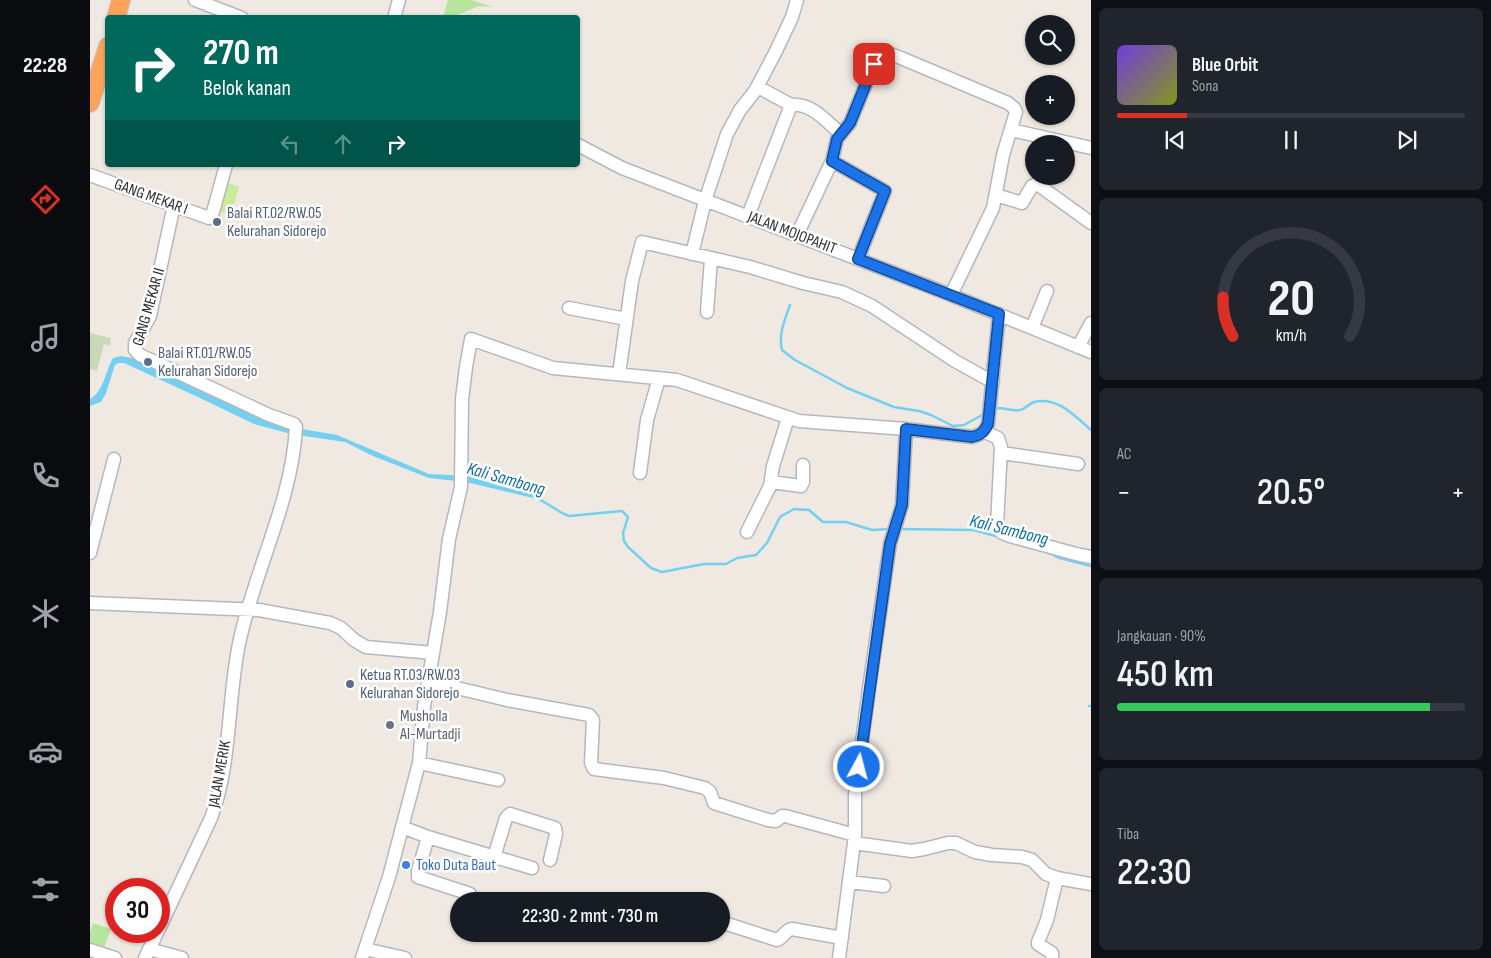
<!DOCTYPE html>
<html lang="id">
<meta charset="utf-8">
<style>
:root{--surface:#171b24;--page:#20242c;--text:#f1f3f6;--muted:#9ea1a6;--line:#363941;--accent:#d93025}
body{margin:0;font-family:"Sofia Sans Condensed",sans-serif;background:var(--page);color:var(--text);height:100vh;display:flex;flex-direction:column;font-size:19px;white-space:nowrap}
*{box-sizing:border-box;margin:0}
p{font-size:16px;color:var(--muted)}
.icon{flex:none;width:28px;height:28px;fill:none;stroke:currentColor;stroke-width:2;stroke-linecap:round;stroke-linejoin:round}
.map{position:relative;flex:1;overflow:hidden}
.details{display:flex;flex-direction:column;gap:8px;padding:8px;background:#0d0f14;width:400px}
.details>*{flex:none}
.banner{position:absolute;left:15px;top:15px;width:475px;height:152px;border-radius:5px;box-shadow:0 1px 4px #0004;background:#00695c;color:#fff;overflow:hidden}
.fabs{position:absolute;left:935px;top:15px;display:grid;gap:10px}
.fabs a{display:grid;place-items:center;width:50px;height:50px;border-radius:50%;background:var(--surface);box-shadow:0 1px 4px #0004;font-size:25px}
.speed{position:absolute;left:15px;top:878px;display:flex;gap:10px;font-size:25px;font-weight:700;text-align:center}
.speed>*{display:grid;place-content:center;width:65px;height:65px;border-radius:50%;background:var(--surface);box-shadow:0 1px 4px #0004;line-height:1}
.speed .limit{border:8px solid #d22;background:#fff;color:#111}
.pin{position:absolute;display:grid;place-items:center;width:42px;height:42px;color:#fff;margin:-21px;border-radius:10px;box-shadow:0 2px 8px #0006}
.me{position:absolute;width:55px;margin:-28px;rotate:7deg;stroke-linejoin:round;filter:drop-shadow(0 0 4px #0008)}
.turn{display:flex;align-items:center;gap:18px;height:105px;padding:0 15px;font-size:22px}
.turn .icon{width:65px;height:65px;stroke-width:2.5}
.turn b{display:block;font-size:35px;line-height:42px}
.lanes{display:flex;align-items:center;height:48px;padding:0 15px;background:#0003;justify-content:center;gap:25px;direction:ltr}
.lanes .off{opacity:.35}
.big{font-size:38px;font-weight:600;line-height:1.1}
.details .widget{flex:1;display:flex;flex-direction:column;justify-content:center;gap:8px;min-width:0;padding:0 18px;border-radius:8px;background:var(--page)}
.details .dial{align-items:center;gap:0}
.dial svg{height:130px;overflow:visible;fill:none;stroke:var(--line);stroke-width:7;stroke-linecap:round;text-anchor:middle}
.dial text{fill:var(--text);stroke:none}
.song{display:flex;align-items:center;gap:15px}
.cover{width:60px;height:60px;border-radius:8px;background:linear-gradient(135deg,hsl(260 70% 55%),hsl(70 70% 35%))}
.played{height:5px;border-radius:2px;background:linear-gradient(90deg,var(--accent) 20%,var(--line) 20%)}
.keys{display:flex;justify-content:space-around;direction:ltr}
.heat{display:flex;justify-content:space-between;align-items:center;font-size:28px;direction:ltr}
.charge{height:8px;border-radius:4px;background:linear-gradient(90deg,#34c759 90%,var(--line) 0)}
.trip{position:absolute;left:360px;top:892px;width:280px;height:50px;border-radius:25px;background:var(--surface);box-shadow:0 1px 4px #0004;font-weight:600;line-height:50px;text-align:center}
main{display:flex;flex:1;min-height:0}
.tab-bar{display:flex;flex-direction:column;width:90px;justify-content:space-around;align-items:center;background:#090b0e;color:var(--muted)}
.tab-bar .icon{width:35px;height:35px}
.tab-bar .on{color:var(--accent)}
.tab-bar b{font-size:22px;color:var(--text)}
.map>svg:first-child{display:block}
.green{fill:#b6e59e}
.cemetery{fill:#c8d9b8}
.pitch{fill:#c9ec9a}
.water{fill:#75cff0}
.lines{fill:none;stroke-linecap:round;stroke-linejoin:round}
.stream{stroke:#75cff0;stroke-width:2.5}
.minor-casing{stroke:#b4b7c1;stroke-width:15}
.highway-casing{stroke:#c9c9c9;stroke-width:20}
.minor{stroke:#fff;stroke-width:12}
.highway{stroke:#ffa35c;stroke-width:18}
.route-casing{stroke:#114b97;stroke-width:12}
.route{stroke:#1a73e8;stroke-width:9}
.service-dot{fill:#5c6f8a;stroke:#fff;stroke-width:2}
.worship-dot{fill:#6b7280;stroke:#fff;stroke-width:2}
.shop-dot{fill:#3f7fe0;stroke:#fff;stroke-width:2}
.labels{text-anchor:middle;dominant-baseline:central;stroke-width:5;stroke-linejoin:round;paint-order:stroke}
.street-label{font-size:16px;fill:#2e2e2e;stroke:#fff}
.service-label{font-size:16px;fill:#4e5e75;stroke:#fff;text-anchor:start}
.worship-label{font-size:16px;fill:#5b616d;stroke:#fff;text-anchor:start}
.shop-label{font-size:16px;fill:#366cbe;stroke:#fff;text-anchor:start}
.water-label{font-size:18px;font-style:italic;fill:#0d6fa3;stroke:#fff}
</style>
<main>
<nav class="tab-bar">
<b>22:28</b>
<svg class="icon on" aria-label="directions" viewBox="0 0 24 24"><path d="M12 3l9 9-9 9-9-9zM9 14v-3h6M13 9l2 2-2 2"/></svg>
<svg class="icon" aria-label="music" viewBox="0 0 24 24"><path d="M9 18V5l10-2v13"/><circle cx="6" cy="18" r="3"/><circle cx="16" cy="16" r="3"/></svg>
<svg class="icon" aria-label="phone" viewBox="0 0 24 24"><path d="M5 4h4l2 5-3 2q2 4 5 5l2-3 5 2v4C11 20 4 13 5 4z"/></svg>
<svg class="icon" aria-label="climate" viewBox="0 0 24 24"><path d="M12 3v18M4 7l16 10M4 17L20 7"/></svg>
<svg class="icon" aria-label="car" viewBox="0 0 24 24"><path d="M5 17H2v-5l4-1 3-4h7l3 4 3 1v5h-3M9 17h6M6 11h13"/><circle cx="7" cy="17" r="2"/><circle cx="17" cy="17" r="2"/></svg>
<svg class="icon" aria-label="filters" viewBox="0 0 24 24"><path d="M4 7h16M4 17h16"/><circle cx="9" cy="7" r="2"/><circle cx="15" cy="17" r="2"/></svg>
</nav>
<div class="map">
<svg width="1001" height="958" viewBox="0 0 1001 958">
<rect width="100%" height="100%" fill="#efe9e1"/>
<path class="green" d="M358 0H381L403 7 389 6 362 17H353Z
M3 923 21 929 13 951 0 947V932Z"/>
<path class="cemetery" d="M0 333 21 338 20 346 14 344 7 371 0 369Z"/>
<path class="pitch" d="M138 183 149 187 141 215 129 212Z"/>
<path class="water" d="M31 356 42 358 165 416 200 427 247 435 339 474 378 476 413 487 448 495 447 499 376 482 339 478 283 456 255 442 201 434 164 424 110 398 34 363H28L25 365 16 393 11 402 0 406V399C14 391 15 372 23 358Z"/>
<g class="lines">
<path class="stream" d="M700 305C695 319 688 335 692 350L705 360 757 388 804 407 829 411 841 415 863 426 874 425 894 414
M903 409C913 406 921 412 930 410 936 409 938 404 944 402 967 396 985 416 1001 430
M446 497 472 513 479 516 532 511 538 517 533 533 534 541 538 547 561 568 572 572 614 564H636L647 558 666 555 677 543 690 517 704 509 719 510 733 522H756L782 530 800 529
M808 529 884 530 909 537
M955 551 970 558 1001 566
M999 706H1001"/>
<g class="minor-casing">
<path id="minor" d="M105 0 152 18
M304 18 309 0
M701 105C722 103 736 121 751 134
M921 130 1001 148
M488 145 532 168 861 295 1001 352
M742 161 795 191 768 259
M0 175 119 218 123 212 136 165
M906 195 932 203 942 186 947 184 1001 223
M658 216 701 105 668 87
M707 235 742 161 747 139 760 123 787 57 797 53 811 58 918 103 924 108 926 112 913 155 903 208 861 295
M602 254 615 201 637 134 650 110 665 91 686 51 702 17 707 0
M479 308 536 319
M617 312 621 259
M942 328 957 291
M988 347 1001 323
M529 374 542 281 552 242 660 267 713 283 752 292 782 306 865 361 903 382
M895 432 908 438 911 447 907 525 912 533 920 536 986 554 1001 557
M912 453 988 464
M550 473 557 420 569 378
M681 482 711 486 713 482V465
M657 532 680 486 683 466 698 418
M0 553 24 459
M0 603 169 610 240 623 251 628 264 640 276 647 343 653
M338 681 417 700 499 715 503 720 501 763 504 769 574 778 615 788 620 792 624 803 678 820 686 821 692 816H695L765 835
M329 763 408 780
M312 827 338 837 442 868
M338 837 328 871V877L380 894
M764 843 822 851 834 849 858 843H866L885 852 902 855 932 857 942 860 956 874 967 878 1001 884
M404 857 416 818 420 814 465 828 466 834 460 860
M759 882 794 886
M631 922 687 940C693 938 695 930 702 929L752 938
M69 929 121 818C142 763 137 697 150 639 166 567 202 501 206 427L204 424 179 415 50 355 45 350V343L60 316 84 205
M59 949 92 958
M275 949 315 958
M0 950 25 958
M55 958 68 931
M272 958 299 877 329 763 334 706 350 612 359 539 371 487 372 399 376 367 381 339 463 368 587 380 709 421 816 429 882 437C891 435 894 432 898 424L909 314
M749 958 765 835V794L780 682 800 544 812 505 816 429
M962 958V953L948 944V942L957 920 967 878"/>
</g>
<g class="highway-casing">
<path id="highway" d="M26 18 31 0
M0 103 18 46"/>
</g>
<use href="#minor" class="minor"/>
<use href="#highway" class="highway"/>
</g>
<g class="lines">
<g class="route-casing">
<path id="route" d="M769 767 800 544 812 505 816 429 882 437C891 435 894 432 898 424L909 314 768 259 795 191 742 161 747 139 760 123 784 64"/>
</g>
<use href="#route" class="route"/>
</g>
<g class="service-dot">
<circle cx="127" cy="222" r="5"/>
<circle cx="58" cy="362" r="5"/>
<circle cx="260" cy="684" r="5"/>
</g>
<circle class="worship-dot" cx="300" cy="725" r="5"/>
<circle class="shop-dot" cx="316" cy="865" r="5"/>
<g class="labels">
<g class="street-label">
<text transform="translate(61 197) rotate(20)">GANG MEKAR I</text>
<text transform="translate(702 233) rotate(21)">JALAN MOJOPAHIT</text>
<text transform="translate(59 307) rotate(-74)">GANG MEKAR II</text>
<text transform="translate(130 774) rotate(-80)">JALAN MERIK</text>
</g>
<g class="service-label">
<text x="137" y="213">Balai RT.02/RW.05<tspan x="137" dy="18">Kelurahan Sidorejo</tspan></text>
<text x="68" y="353">Balai RT.01/RW.05<tspan x="68" dy="18">Kelurahan Sidorejo</tspan></text>
<text x="270" y="675">Ketua RT.03/RW.03<tspan x="270" dy="18">Kelurahan Sidorejo</tspan></text>
</g>
<g class="worship-label">
<text x="310" y="716">Musholla<tspan x="310" dy="18">Al-Murtadji</tspan></text>
</g>
<g class="shop-label">
<text x="326" y="865">Toko Duta Baut</text>
</g>
<g class="water-label">
<text transform="translate(416 479) rotate(16)">Kali Sambong</text>
<text transform="translate(919 530) rotate(14)">Kali Sambong</text>
</g>
</g>
</svg>
<div class="fabs">
<a><svg class="icon" aria-label="search" viewBox="0 0 24 24"><circle cx="10" cy="10" r="6"/><path d="M15 15l6 6"/></svg></a>
<a>+</a>
<a>−</a>
</div>
<div class="speed"><div class="limit">30</div></div>
<div class="pin" style="left:784px;top:64px;background:#d93025"><svg class="icon" aria-label="arrive" viewBox="0 0 24 24"><path d="M6 21V4h12l-3 4 3 4H6"/></svg></div>
<svg class="me" style="left:769px;top:767px" viewBox="-20 -20 40 40"><circle r="17" fill="#1a73e8" stroke="#fff" stroke-width="3"/><path d="M0-11L8 9 0 5-8 9z" fill="#fff"/></svg>
<div class="trip">22:30 · 2 mnt · 730 m</div>
<div class="banner">
<div class="turn"><svg class="icon" aria-label="right" viewBox="0 0 24 24"><path d="M7 20v-9h11M14 6l5 5-5 5"/></svg><div><b>270 m</b>Belok kanan</div></div>
<div class="lanes"><svg class="icon off" aria-label="left" viewBox="0 0 24 24"><path d="M17 20v-9H6M10 6l-5 5 5 5"/></svg><svg class="icon off" aria-label="ahead" viewBox="0 0 24 24"><path d="M12 20V5M6 11l6-6 6 6"/></svg><svg class="icon" aria-label="right" viewBox="0 0 24 24"><path d="M7 20v-9h11M14 6l5 5-5 5"/></svg></div>
</div>
</div>
<section class="details">
<div class="widget">
<div class="song"><i class="cover"></i><div><b>Blue Orbit</b><p>Sona</p></div></div>
<div class="played"></div>
<div class="keys"><svg class="icon" aria-label="previous" viewBox="0 0 24 24"><path d="M18 5L8 12l10 7zM5 5v14"/></svg><svg class="icon" aria-label="pause" viewBox="0 0 24 24"><path d="M8 5v14M16 5v14"/></svg><svg class="icon" aria-label="next" viewBox="0 0 24 24"><path d="M6 5l10 7-10 7zM19 5v14"/></svg></div>
</div>
<div class="widget dial"><svg viewBox="0 0 100 80">
<path d="M14 69A42 42 0 1 1 86 69"/>
<path d="M14 69A42 42 0 0 1 8 45" stroke="#d93025"/>
<text x="50" y="56" font-size="32" font-weight="700">20</text>
<text x="50" y="72" font-size="11">km/h</text>
</svg></div>
<div class="widget"><p>AC</p>
<div class="heat"><a>−</a><b class="big">20.5°</b><a>+</a></div>
</div>
<div class="widget"><p>Jangkauan · 90%</p><b class="big">450 km</b><div class="charge"></div></div>
<div class="widget"><p>Tiba</p><b class="big">22:30</b></div>
</section>
</main>
